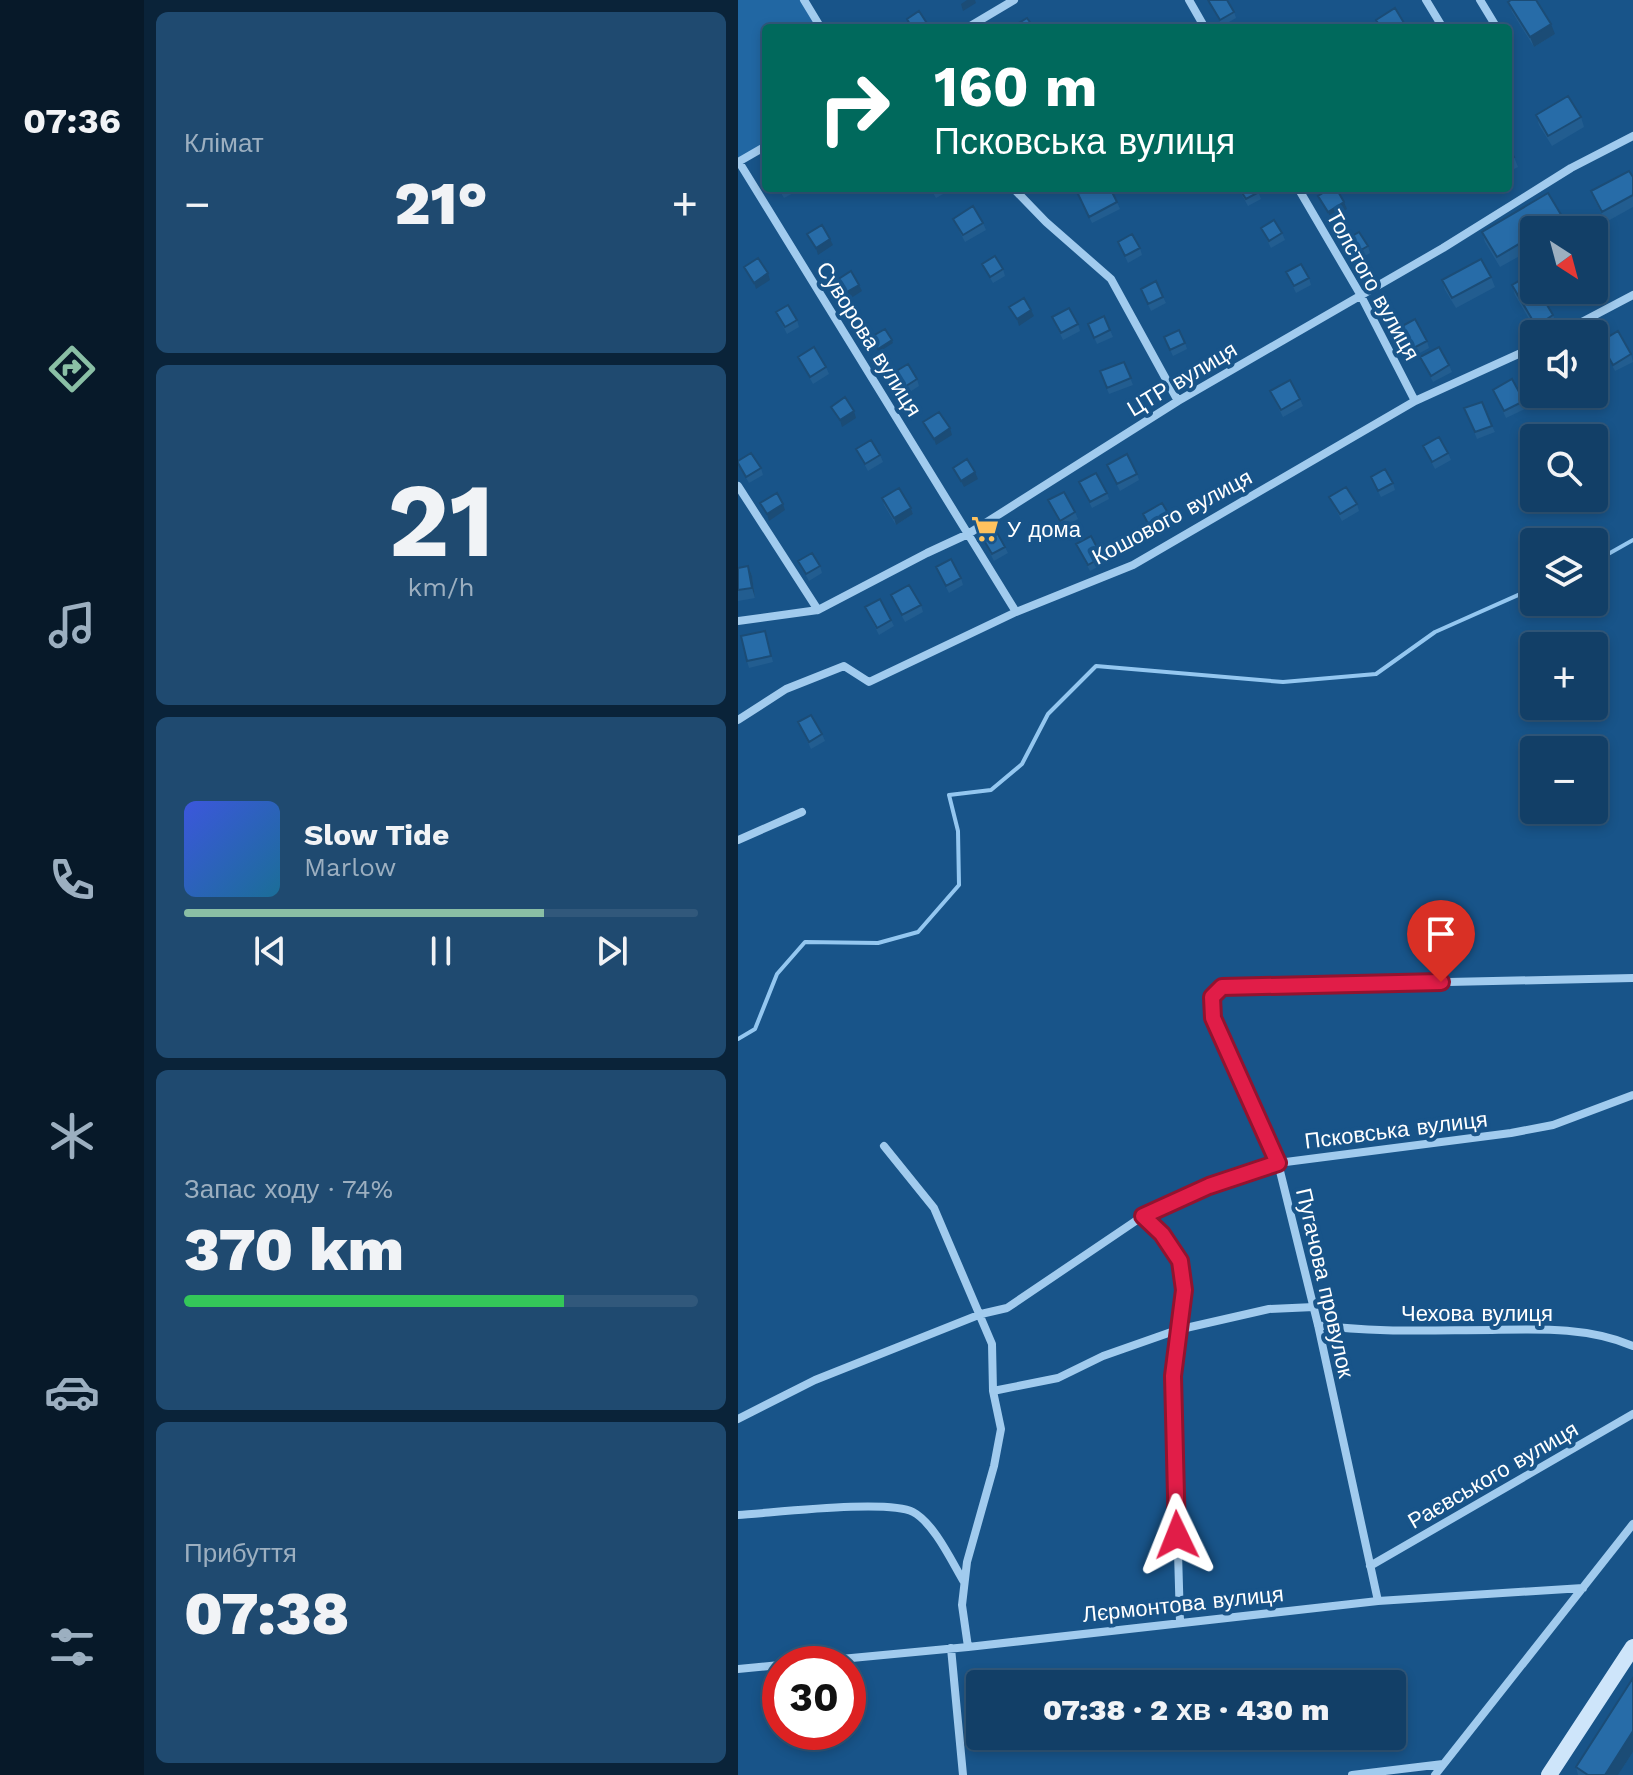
<!DOCTYPE html>
<html lang="uk">
<meta charset="utf-8">
<style>
:root{--surface:#123f67;--page:#1f4a70;--text:#f1f3f6;--muted:#9cafc0;--line:#31587b;--accent:#8abfa5}
body{margin:0;font-family:"Work Sans",sans-serif;background:var(--page);color:var(--text);height:100vh;display:flex;flex-direction:column;font-size:30px;white-space:nowrap}
*{box-sizing:border-box;margin:0}
p{font-size:26px;color:var(--muted)}
.icon{flex:none;width:44px;height:44px;fill:none;stroke:currentColor;stroke-width:2;stroke-linecap:round;stroke-linejoin:round}
.map{position:relative;flex:1;overflow:hidden}
.details{display:flex;flex-direction:column;gap:12px;padding:12px;background:#0a2339;width:594px}
.details>*{flex:none}
.guide{position:absolute;left:24px;top:24px;width:750px;height:168px;border-radius:8px;box-shadow:0 4px 12px #0003,0 0 0 2px var(--line);background:#00695c;color:#fff;overflow:hidden}
.needle{width:52px;rotate:144deg}
.tools{position:absolute;left:782px;top:216px;display:grid;gap:16px}
.tools a{display:grid;place-items:center;width:88px;height:88px;border-radius:8px;background:var(--surface);box-shadow:0 4px 12px #0003,0 0 0 2px var(--line);font-size:40px}
.speed{position:absolute;left:24px;top:1646px;display:flex;gap:16px;font-size:40px;font-weight:700;text-align:center}
.speed>*{display:grid;place-content:center;width:104px;height:104px;border-radius:50%;background:var(--surface);box-shadow:0 4px 12px #0003,0 0 0 2px var(--line);line-height:1}
.speed .limit{border:12px solid #d22;background:#fff;color:#111}
.pin{position:absolute;display:grid;place-items:center;width:68px;height:68px;color:#fff;margin:-82px -34px;border-radius:50% 50% 50% 0;rotate:-45deg;box-shadow:0 0 8px #0007}
.pin .icon{rotate:45deg}
.me{position:absolute;width:88px;margin:-44px;rotate:358deg;stroke-linejoin:round;filter:drop-shadow(0 0 6px #0008)}
.turn{display:flex;align-items:center;gap:28px;height:168px;padding:0 40px;font-size:36px}
.turn .icon{width:104px;height:104px;stroke-width:2.5}
.turn b{display:block;font-size:56px;line-height:68px}
.big{font-size:60px;font-weight:800;line-height:1.1}
.details .widget{flex:1;display:flex;flex-direction:column;justify-content:center;gap:12px;min-width:0;padding:0 28px;border-radius:12px;background:var(--page)}
.details .dial{align-items:center;gap:0}
.dial b{font-size:104px;line-height:1}
.song{display:flex;align-items:center;gap:24px}
.cover{width:96px;height:96px;border-radius:12px;background:linear-gradient(135deg,hsl(230 70% 55%),hsl(200 70% 35%))}
.played{height:8px;border-radius:4px;background:linear-gradient(90deg,var(--accent) 70%,var(--line) 70%)}
.keys{display:flex;justify-content:space-around;direction:ltr}
.heat{display:flex;justify-content:space-between;align-items:center;font-size:44px;direction:ltr}
.charge{height:12px;border-radius:6px;background:linear-gradient(90deg,#34c759 74%,var(--line) 0)}
.trip{position:absolute;left:228px;top:1670px;width:440px;height:80px;border-radius:8px;background:var(--surface);box-shadow:0 4px 12px #0003,0 0 0 2px var(--line);font-weight:800;line-height:80px;text-align:center}
main{display:flex;flex:1;min-height:0}
.dock{display:flex;flex-direction:column;width:144px;justify-content:space-around;align-items:center;background:#071929;color:var(--muted)}
.dock .icon{width:56px;height:56px}
.dock .active{color:var(--accent)}
.dock b{font-size:36px;color:var(--text)}
.map>svg:first-child{display:block}
.green{fill:#2167a3}
.lines{fill:none;stroke-linecap:round;stroke-linejoin:round}
.stream{stroke:#94c7f0;stroke-width:4}
.street{stroke:#a1cbee;stroke-width:8}
.secondary{stroke:#cee5fa;stroke-width:16}
.wall{fill:#225d90}
.shaded-wall{fill:#1b4c76}
.building{fill:#276ca8;stroke:#1b4c76;stroke-width:2}
.route-casing{stroke:#92132f;stroke-width:20}
.route{stroke:#e11d48;stroke-width:14}
.labels{text-anchor:middle;dominant-baseline:central;stroke-width:8;stroke-linejoin:round;paint-order:stroke}
.street-label{font-size:22px;fill:#fff;stroke:#185489}
.poi-label{font-size:22px;fill:#fff;stroke:#185489;text-anchor:start}
</style>
<main>
<nav class="dock">
<b>07:36</b>
<svg class="icon active" aria-label="directions" viewBox="0 0 24 24"><path d="M12 3l9 9-9 9-9-9zM9 14v-3h6M13 9l2 2-2 2"/></svg>
<svg class="icon" aria-label="music" viewBox="0 0 24 24"><path d="M9 18V5l10-2v13"/><circle cx="6" cy="18" r="3"/><circle cx="16" cy="16" r="3"/></svg>
<svg class="icon" aria-label="phone" viewBox="0 0 24 24"><path d="M5 4h4l2 5-3 2q2 4 5 5l2-3 5 2v4C11 20 4 13 5 4z"/></svg>
<svg class="icon" aria-label="climate" viewBox="0 0 24 24"><path d="M12 3v18M4 7l16 10M4 17L20 7"/></svg>
<svg class="icon" aria-label="car" viewBox="0 0 24 24"><path d="M5 17H2v-5l4-1 3-4h7l3 4 3 1v5h-3M9 17h6M6 11h13"/><circle cx="7" cy="17" r="2"/><circle cx="17" cy="17" r="2"/></svg>
<svg class="icon" aria-label="filters" viewBox="0 0 24 24"><path d="M4 7h16M4 17h16"/><circle cx="9" cy="7" r="2"/><circle cx="15" cy="17" r="2"/></svg>
</nav>
<section class="details">
<div class="widget"><p>Клімат</p>
<div class="heat"><a>−</a><b class="big">21°</b><a>+</a></div>
</div>
<div class="widget dial"><b>21</b><p>km/h</p></div>
<div class="widget">
<div class="song"><i class="cover"></i><div><b>Slow Tide</b><p>Marlow</p></div></div>
<div class="played"></div>
<div class="keys"><svg class="icon" aria-label="previous" viewBox="0 0 24 24"><path d="M18 5L8 12l10 7zM5 5v14"/></svg><svg class="icon" aria-label="pause" viewBox="0 0 24 24"><path d="M8 5v14M16 5v14"/></svg><svg class="icon" aria-label="next" viewBox="0 0 24 24"><path d="M6 5l10 7-10 7zM19 5v14"/></svg></div>
</div>
<div class="widget"><p>Запас ходу · 74%</p><b class="big">370 km</b><div class="charge"></div></div>
<div class="widget"><p>Прибуття</p><b class="big">07:38</b></div>
</section>
<div class="map">
<svg width="895" height="1775" viewBox="0 0 895 1775">
<rect width="100%" height="100%" fill="#185489"/>
<path class="green" d="M0 0H68L85 28H28V146L0 162Z"/>
<g class="lines">
<path class="stream" d="M856 562 895 540
M0 1039 17 1029 39 974 67 942 140 943 180 932 221 885 220 831 211 795 253 790 284 764 310 714 358 666 545 682 638 674 697 632 796 588"/>
<path class="street" d="M66 0 83 28
M451 0 467 28
M688 0 705 28
M742 0 759 28
M229 28 276 0
M0 162 28 146
M1 162 278 612
M275 188 308 222 373 279 440 401
M560 188 622 294 677 401
M821 334 895 295
M0 486 80 610
M0 621 80 610 189 553 230 534 440 401 705 248 833 168 895 136
M0 720 48 689 106 666 131 682 278 612 395 565 677 401 796 347
M0 840 64 812
M146 1146 196 1208 254 1344 255 1391 263 1429 256 1466 229 1562 224 1605 230 1647
M405 1216 424 1234 442 1261 446 1290 435 1376 442 1622
M580 1325C638 1333 696 1330 754 1330 802 1329 851 1327 895 1346
M255 1391 320 1378 365 1356 439 1330 531 1309 576 1307
M0 1419 77 1380 243 1314 269 1308 405 1216 471 1186 540 1163 773 1133 815 1125 895 1095
M0 1515C35 1513 149 1499 175 1512 196 1523 214 1562 226 1582
M632 1566 895 1414
M640 1601 580 1325 540 1163 475 1018 474 997 484 987 895 978
M213 1648 225 1775
M50 1664 230 1647 640 1601 845 1588
M0 1669 42 1665
M614 1775 705 1764
M697 1775 895 1524"/>
<path class="secondary" d="M811 1775 895 1647"/>
</g>
<path class="wall" d="M471 0 496 12 498 18 484 26Z
M770 2 817 34 796 47 774 12Z
M798 115 843 117 846 127 814 146 801 125Z
M770 147 776 157 780 167 770 172Z
M895 177V207L868 222 857 201 853 191Z
M40 188H60L61 190 46 198Z
M192 188H216L198 198Z
M500 188H519L523 199 510 206Z
M340 194 379 202 382 209 354 223Z
M825 218 828 228 826 230H796V248L762 267 747 242 744 232Z
M215 219 245 223 248 230 227 242Z
M523 228 544 233 547 240 533 248Z
M606 241 630 246 632 253 617 262Z
M380 242 402 248 404 255 390 263Z
M244 264 265 269 267 276 255 283Z
M548 272 571 278 573 285 558 293Z
M753 277 757 287 718 308 707 290 704 280Z
M774 285 815 315 819 325 804 334H800L777 295Z
M403 289 425 297 428 303 413 311Z
M38 312 59 320 61 327 49 334Z
M314 317 340 324 342 331 325 340Z
M350 324 372 330 375 337 359 344Z
M657 330 689 341 691 348 671 359Z
M426 337 447 343 449 349 435 356Z
M862 342 893 354 895 362 877 371Z
M60 357 88 367 91 374 75 384 63 363Z
M682 357 711 365 714 372 695 382Z
M386 362 395 385 371 394 362 371Z
M155 373 179 379 181 386 167 395Z
M755 390 786 401 789 408 768 418Z
M532 391 562 399 565 406 545 417Z
M806 394H821L810 400Z
M726 408 754 426 757 432 739 439Z
M685 446 710 453 713 460 697 469Z
M118 449 142 455 145 462 130 471Z
M0 464 23 468 25 475 11 483Z
M369 465 399 474 401 480 382 491Z
M633 477 655 483 657 490 643 497Z
M341 482 369 493 371 499 354 508Z
M591 497 619 504 621 511 604 521Z
M144 498 173 508 175 514 158 525 146 505Z
M310 500 337 512 340 519 324 528Z
M405 514 433 518 435 525 416 536Z
M244 537 267 547 270 553 256 561Z
M338 544 364 557 367 563 352 571Z
M60 561 82 566 84 573 71 581Z
M10 566 14 576 17 598 0 601V568Z
M198 567 223 578 225 585 211 593Z
M153 595 183 605 185 612 167 622Z
M127 607 153 620 156 626 141 635Z
M27 631 35 662 11 668 9 661Z
M60 722 84 734 87 741 73 749Z
M895 1678V1752L880 1775H840L838 1767Z"/>
<path class="shaded-wall" d="M229 0H237L238 3 225 11 223 4Z
M813 24 817 34 796 47 792 37Z
M606 202 609 209 593 219 590 212Z
M92 239 95 245 80 255 78 248Z
M30 273 32 280 18 289 16 283Z
M121 285 124 291 110 300 107 293Z
M293 310 296 316 281 326 279 319Z
M154 340 155 343 141 352 140 349Z
M116 411 118 418 104 427 102 420Z
M212 428 214 435 198 445 196 439Z
M237 472 240 479 226 487 223 481Z
M45 504 47 510 31 521 29 514Z
M173 508 175 514 158 525 156 518Z
M10 566 14 576 17 598 14 588Z
M895 1731V1752L880 1775H867Z"/>
<path class="building" d="M470 0H489L496 12 482 20Z
M773 0H798L813 24 792 37 770 2Z
M657 8 669 28H643L638 20Z
M181 11 192 28H174L169 19Z
M289 18 296 28H277L276 26Z
M830 96 843 117 810 136 798 115Z
M770 147 776 157 770 160Z
M891 171 895 177V195L864 212 853 191Z
M352 188H372L379 202 351 217 340 194Z
M501 188H519L521 192 508 199Z
M593 188H598L606 202 590 212 580 196Z
M810 193 825 218 805 230H796V235L759 257 744 232Z
M235 206 245 223 225 235 215 219Z
M536 220 544 233 531 241 523 228Z
M84 225 92 239 78 248 69 234Z
M621 232 630 246 614 255 606 241Z
M394 234 402 248 387 256 380 242Z
M257 256 265 269 252 277 244 264Z
M20 258 30 273 16 283 6 267Z
M743 259 753 277 714 298 704 280Z
M563 264 571 278 556 286 548 272Z
M113 271 121 285 107 293 99 280Z
M791 275 796 283V290H800L815 315 798 326 774 285Z
M418 281 425 297 410 304 403 289Z
M286 298 293 310 279 319 271 307Z
M50 305 59 320 47 327 38 312Z
M331 308 340 324 323 333 314 317Z
M366 316 372 330 356 338 350 324Z
M677 319 689 341 668 352 657 330Z
M147 329 154 340 140 349 133 337Z
M441 330 447 343 432 350 426 337Z
M880 331 893 354 875 365 862 342Z
M76 347 88 367 72 377 60 357Z
M701 347 711 365 693 376 682 357Z
M386 362 393 378 369 388 362 371Z
M170 364 179 379 165 388 155 373Z
M774 379 786 401 766 411 755 390Z
M552 380 562 399 543 410 532 391Z
M107 397 116 411 102 420 93 407Z
M744 402 754 426 737 432 726 408Z
M201 412 212 428 196 439 185 422Z
M701 437 710 453 694 462 685 446Z
M133 440 142 455 127 464 118 449Z
M13 453 23 468 8 477 0 463V461Z
M389 454 399 474 379 484 369 465Z
M229 459 237 472 223 481 215 468Z
M647 469 655 483 640 491 633 477Z
M358 473 369 493 352 502 341 482Z
M608 487 619 504 602 514 591 497Z
M161 488 173 508 156 518 144 498Z
M326 492 337 512 322 521 310 500Z
M39 493 45 504 29 514 22 503Z
M424 503 433 518 413 529 405 514Z
M257 529 267 547 254 554 244 537Z
M353 536 364 557 350 565 338 544Z
M74 553 82 566 68 574 60 561Z
M213 559 223 578 208 586 198 567Z
M10 566 14 588 0 590V568Z
M171 585 183 605 164 615 153 595Z
M142 599 153 620 139 628 127 607Z
M27 631 33 656 9 661 3 636Z
M73 715 84 734 71 742 60 722Z
M895 1678V1731L867 1775H850L838 1767Z"/>
<g class="lines">
<g class="route-casing">
<path id="route" d="M439 1535 435 1376 446 1290 442 1261 424 1234 405 1216 471 1186 540 1163 475 1018 474 997 484 987 703 982"/>
</g>
<use href="#route" class="route"/>
</g>
<defs>
<g id="supermarket-bare" transform="scale(2.16)"><path d="M-6-5.5h2.5l.6 2H6L4.5 2H-2.5L-4.4-4H-6ZM-1.5 3.2a1.3 1.3 0 1 0 .1 0ZM3 3.2a1.3 1.3 0 1 0 .1 0Z" fill="#ffc25e" stroke="#185489" stroke-width="2.5" paint-order="stroke"/></g>
</defs>
<g fill-rule="evenodd">
<use href="#supermarket-bare" x="247" y="529"/>
</g>
<g class="labels">
<g class="street-label">
<text transform="translate(635 285) rotate(61)">Толстого вулиця</text>
<text transform="translate(131 339) rotate(58)">Суворова вулиця</text>
<text transform="translate(444 379) rotate(-31)">ЦТР вулиця</text>
<text transform="translate(434 517) rotate(-28)">Кошового вулиця</text>
<text transform="translate(658 1130) rotate(-7)">Псковська вулиця</text>
<text transform="translate(587 1283) rotate(77)">Пугачова провулок</text>
<text x="739" y="1313">Чехова вулиця</text>
<text transform="translate(755 1475) rotate(-30)">Раєвського вулиця</text>
<text transform="translate(445 1604) rotate(-6)">Лєрмонтова вулиця</text>
</g>
<g class="poi-label">
<text x="269" y="529">У дома</text>
</g>
</g>
</svg>
<div class="tools">
<a><svg class="needle" viewBox="-14 -14 28 28"><path d="M0-13l5 13h-10z" fill="#e53935"/><path d="M0 13l5-13h-10z" fill="#9cafc0"/></svg></a>
<a><svg class="icon" aria-label="sound" viewBox="0 0 24 24"><path d="M4 9h4l5-4v14l-5-4H4zM17 9q2 3 0 6"/></svg></a>
<a><svg class="icon" aria-label="search" viewBox="0 0 24 24"><circle cx="10" cy="10" r="6"/><path d="M15 15l6 6"/></svg></a>
<a><svg class="icon" aria-label="layers" viewBox="0 0 24 24"><path d="M12 4l9 5-9 5-9-5zM3 14l9 5 9-5"/></svg></a>
<a>+</a>
<a>−</a>
</div>
<div class="speed"><div class="limit">30</div></div>
<div class="pin" style="left:703px;top:982px;background:#d93025"><svg class="icon" aria-label="arrive" viewBox="0 0 24 24"><path d="M6 21V4h12l-3 4 3 4H6"/></svg></div>
<svg class="me" style="left:439px;top:1535px" viewBox="-20 -20 40 40"><path d="M0-17L14 15 0 8-14 15z" fill="#e11d48" stroke="#fff" stroke-width="4"/></svg>
<div class="trip">07:38 · 2 хв · 430 m</div>
<div class="guide">
<div class="turn"><svg class="icon" aria-label="right" viewBox="0 0 24 24"><path d="M7 20v-9h11M14 6l5 5-5 5"/></svg><div><b>160 m</b>Псковська вулиця</div></div>
</div>
</div>
</main>
